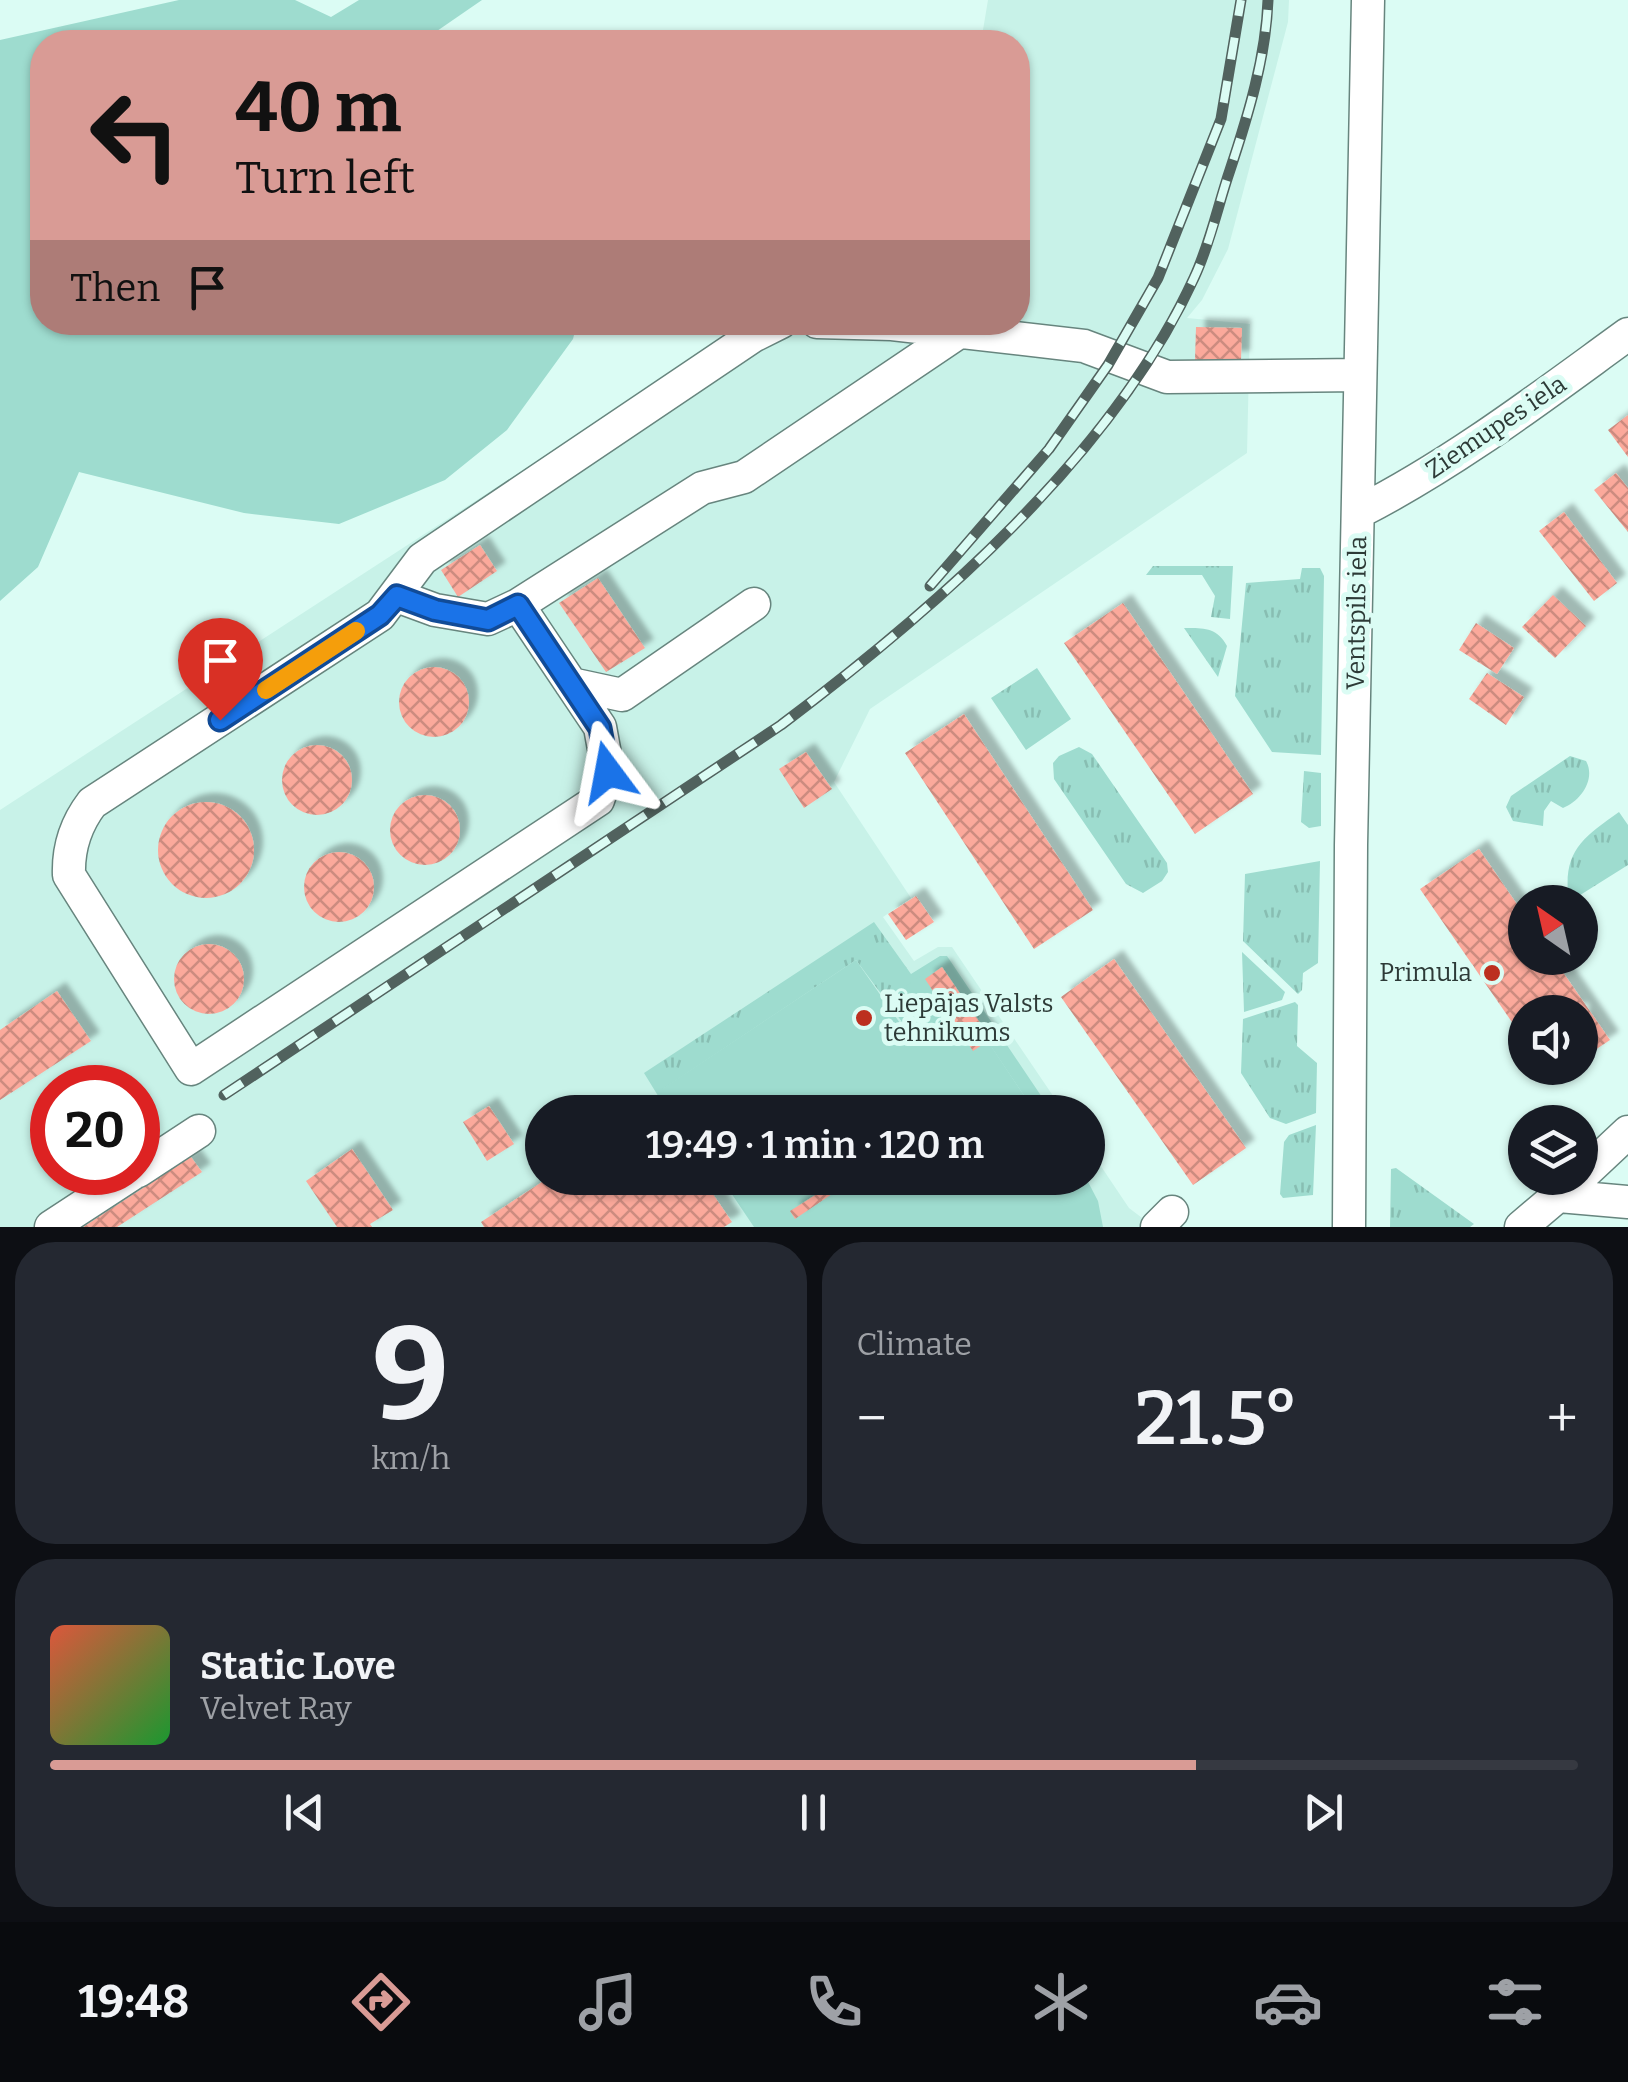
<!DOCTYPE html>
<meta charset="utf-8">
<style>
:root{--surface:#171b24;--page:#242831;--text:#f1f3f6;--muted:#9ea1a6;--line:#363941;--accent:#d99b95}
body{margin:0;font-family:Bitter,serif;background:var(--page);color:var(--text);height:100vh;display:flex;flex-direction:column;font-size:38px;white-space:nowrap}
*{box-sizing:border-box;margin:0}
p{font-size:32px;color:var(--muted)}
.icon{flex:none;width:55px;height:55px;fill:none;stroke:currentColor;stroke-width:2;stroke-linecap:round;stroke-linejoin:round}
.map{position:relative;height:1227px;overflow:hidden}
.panel{display:flex;flex-direction:column;gap:15px;padding:15px;background:#0d0f14;flex:1}
.panel>*{flex:none}
.top-card{position:absolute;left:30px;top:30px;width:1000px;height:305px;border-radius:40px;box-shadow:0 2px 8px #0004;background:#d99b95;color:#111;overflow:hidden}
.needle{width:65px;rotate:326deg}
.buttons{position:absolute;left:1508px;top:885px;display:grid;gap:20px}
.buttons a{display:grid;place-items:center;width:90px;height:90px;border-radius:50%;background:var(--surface);box-shadow:0 2px 8px #0004;font-size:50px}
.speed{position:absolute;left:30px;top:1065px;display:flex;gap:20px;font-size:50px;font-weight:700;text-align:center}
.speed>*{display:grid;place-content:center;width:130px;height:130px;border-radius:50%;background:var(--surface);box-shadow:0 2px 8px #0004;line-height:1}
.speed .limit{border:15px solid #d22;background:#fff;color:#111}
.pin{position:absolute;display:grid;place-items:center;width:85px;height:85px;color:#fff;margin:-102px -42px;border-radius:50% 50% 50% 0;rotate:-45deg;box-shadow:0 0 10px #0007}
.pin .icon{rotate:45deg}
.me{position:absolute;width:110px;margin:-55px;rotate:347deg;stroke-linejoin:round;filter:drop-shadow(0 0 8px #0008)}
.turn{display:flex;align-items:center;gap:35px;height:210px;padding:0 40px;font-size:45px}
.turn .icon{width:130px;height:130px;stroke-width:2.5}
.turn b{display:block;font-size:70px;line-height:85px}
.then{display:flex;align-items:center;height:95px;padding:0 40px;background:#0003;gap:20px;font-size:38px}
.big{font-size:75px;font-weight:600;line-height:1.1}
.panel .card{flex:1;display:flex;flex-direction:column;justify-content:center;gap:15px;min-width:0;padding:0 35px;border-radius:40px;background:var(--page)}
.panel .dial{align-items:center;gap:0}
.dial b{font-size:130px;line-height:1}
.song{display:flex;align-items:center;gap:30px}
.cover{width:120px;height:120px;border-radius:15px;background:linear-gradient(135deg,hsl(10 70% 55%),hsl(130 70% 35%))}
.played{height:10px;border-radius:5px;background:linear-gradient(90deg,var(--accent) 75%,var(--line) 75%)}
.keys{display:flex;justify-content:space-around;direction:ltr}
.heat{display:flex;justify-content:space-between;align-items:center;font-size:55px;direction:ltr}
.panel .tiles{flex:1;display:grid;gap:15px;grid-template-columns:1fr 1fr}
.card:last-child{grid-column:span 2}
.trip{position:absolute;left:525px;top:1095px;width:580px;height:100px;border-radius:50px;background:var(--surface);box-shadow:0 2px 8px #0004;font-weight:600;line-height:100px;text-align:center}
.dock{display:flex;height:160px;justify-content:space-around;align-items:center;background:#090b0e;color:var(--muted)}
.dock .icon{width:70px;height:70px}
.dock .on{color:var(--accent)}
.dock b{font-size:45px;color:var(--text)}
.map>svg:first-child{display:block}
.built{fill:#c8f2e8;fill-rule:evenodd}
.grass{fill:url(#grass-tufts)}
.green{fill:#9edccf}
.building{fill:url(#building-cross-hatch);filter:url(#shadow)}
.lines{fill:none;stroke-linecap:round;stroke-linejoin:round}
.minor-casing{stroke:#67857e;stroke-width:35}
.minor{stroke:#fff;stroke-width:32}
.rail-casing{stroke:#51625e;stroke-width:11}
.rail{stroke:#dbfcf4;stroke-width:8;stroke-dasharray:22;stroke-linecap:butt}
.route-casing{stroke:#114b97;stroke-width:25}
.route{stroke:#1a73e8;stroke-width:18}
.slow{stroke:#f59e0b;stroke-width:18}
.poi-dot{fill:#bc2f1f;stroke:#dbfcf4;stroke-width:4}
.labels{text-anchor:middle;dominant-baseline:central;stroke-width:10;stroke-linejoin:round;paint-order:stroke}
.street-label{font-size:25px;fill:#2d3a37;stroke:#dbfcf4}
.poi-label{font-size:25px;fill:#2d3a37;stroke:#dbfcf4;text-anchor:end}
</style>
<div class="map">
<svg width="1628" height="1227" viewBox="0 0 1628 1227">
<defs>
<pattern id="grass-tufts" width="24" height="20" patternUnits="userSpaceOnUse" patternTransform="scale(2.5)"><rect width="24" height="20" fill="#9edccf"/><path d="M3 7l-1-3M5 7V3M7 7l1-3M15 17l-1-3M17 17v-4M19 17l1-3" fill="none" stroke="#88beb2"/></pattern>
<pattern id="building-cross-hatch" width="8" height="8" patternUnits="userSpaceOnUse" patternTransform="scale(2.5)"><rect width="8" height="8" fill="#fba99b"/><path d="M0 0l8 8M0 8l8-8" fill="none" stroke="#cc8b7f"/></pattern>
<filter id="shadow"><feDropShadow dx="9" dy="-9" stdDeviation="2.5" flood-color="#0004"/></filter>
</defs>
<rect width="100%" height="100%" fill="#dbfcf4"/>
<path class="built" d="M988 0H1289L1288 22 1228 249 1202 300 1187 318 1250 324 1247 453 870 709 834 782 911 898 883 917 914 961 938 947H952L1064 1112H542V1178H1088V1147L1129 1208 1154 1227H0V810L749 323 1018 322V42H981ZM52 1088H138V1172H52Z"/>
<path class="grass" d="M1153 566H1233L1230 619 1211 617 1215 596 1202 575H1146Z
M1302 568H1320L1324 576 1321 755 1272 752 1235 696 1246 583 1300 579Z
M1184 628C1203 628 1217 627 1227 646L1218 677Z
M1037 668 1071 719 1026 750 991 698Z
M1079 747 1092 754 1167 863 1168 872 1162 881 1143 893 1126 884 1054 779 1053 763 1059 756Z
M1570 756 1586 761C1596 779 1581 801 1563 808L1551 801 1544 811 1543 826 1513 821 1506 807 1511 796Z
M1304 771 1321 773V826L1309 828 1301 822Z
M1619 812 1628 825V865L1569 902C1562 852 1581 839 1619 812Z
M1320 861 1318 963 1303 973 1302 990 1298 994 1243 941 1245 874Z
M874 922 911 974 940 956H947L1052 1112H1035L937 966 924 1022 908 1030 856 960 663 1089 678 1112H668L644 1073Z
M1242 952 1285 992 1282 1000 1244 1012Z
M1295 1002 1298 1005 1297 1046 1317 1063 1316 1113 1286 1124 1270 1118 1241 1073 1243 1019Z
M1316 1125 1313 1195 1283 1198 1280 1194 1284 1142 1289 1135Z
M1396 1168 1474 1224 1470 1227H1390L1391 1169Z"/>
<path class="green" d="M179 0H295L331 17 359 0H482L421 42H42V322L577 323 573 339 507 430 445 480 339 524 244 513 79 472 38 567 0 601V40Z
M856 960 902 1026 908 1030 924 1022 925 1018 906 986 937 965 1035 1112H678L662 1089Z
M721 1178H1086L1098 1201 1103 1227H754Z"/>
<path class="building" d="M1196 327 1242 328 1241 360H1195Z
M1628 415V457L1608 430Z
M1616 473 1628 488V532L1594 490Z
M1564 512 1617 583 1594 601 1539 531Z
M480 545 497 571 458 597 441 570Z
M598 578 645 648 606 672 559 603Z
M1553 595 1586 626 1555 658 1522 627Z
M1123 603 1253 794 1195 834 1064 643Z
M1476 623 1514 648 1497 674 1459 650Z
M399 702a35 35 0 1 1 70 0a35 35 0 1 1-70 0Z
M1487 673 1524 697 1506 725 1469 699Z
M964 714 1093 910 1034 949 905 753Z
M282 780a35 35 0 1 1 70 0a35 35 0 1 1-70 0Z
M806 752 832 789 804 808 779 769Z
M390 830a35 35 0 1 1 70 0a35 35 0 1 1-70 0Z
M158 850a48 48 0 1 1 96 0a48 48 0 1 1-96 0Z
M1479 849 1525 916V958H1553L1610 1040 1580 1060V1012H1525V1041L1420 889Z
M304 887a35 35 0 1 1 70 0a35 35 0 1 1-70 0Z
M916 896 934 922 906 940 888 914Z
M174 979a35 35 0 1 1 70 0a35 35 0 1 1-70 0Z
M1114 959 1246 1148 1193 1185 1061 997Z
M942 967 991 1039 973 1051 925 979Z
M57 991 91 1041 0 1100V1030Z
M489 1106 514 1144 487 1161 463 1122Z
M352 1149 393 1210 370 1224 372 1227H337L306 1181Z
M191 1157 202 1172 117 1227H83Z
M548 1178H702L732 1222 724 1227H484L481 1222Z
M828 1187 832 1194 795 1219 790 1211Z"/>
<g class="lines">
<g class="minor-casing">
<path id="minor" d="M781 322 753 336 422 559 380 615 92 803C76 824 68 848 69 875L191 1069 598 800 608 771 600 727 518 605 702 488 744 477 959 332
M817 322 892 324 1084 346 1167 377 1360 375
M1359 512C1455 463 1541 397 1628 334
M397 596 435 610 488 619 518 605
M571 684 622 695 754 604
M138 1171 199 1131
M1580 1177 1628 1132
M1559 1196 1628 1202
M51 1227 135 1172
M1157 1227 1172 1212
M1349 1227 1351 845 1368 0
M1521 1227 1579 1178"/>
</g>
<use href="#minor" class="minor"/>
<g class="rail-casing">
<path id="rail" d="M930 586 1049 449 1108 365 1158 278 1221 119 1241 0
M224 1095 781 725C934 610 1113 455 1194 278 1210 244 1218 205 1230 170 1248 116 1266 57 1268 0"/>
</g>
<use href="#rail" class="rail"/>
</g>
<g class="lines">
<g class="route-casing">
<path id="route" d="M220 720 380 615 397 596 435 610 488 620 518 605 600 728 608 772"/>
</g>
<use href="#route" class="route"/>
<path class="slow" d="M266 690 356 631"/>
</g>
<g class="poi-dot">
<circle cx="1492" cy="973" r="10"/>
<circle cx="864" cy="1018" r="10"/>
</g>
<g class="labels">
<g class="street-label">
<text transform="translate(1496 427) rotate(-34)">Ziemupes iela</text>
<text transform="translate(1357 613) rotate(-89)">Ventspils iela</text>
</g>
<g class="poi-label">
<text x="1472" y="973">Primula</text>
<text x="884" y="1004" text-anchor="start">Liepājas Valsts<tspan x="884" dy="29">tehnikums</tspan></text>
</g>
</g>
</svg>
<div class="buttons">
<a><svg class="needle" viewBox="-14 -14 28 28"><path d="M0-13l5 13h-10z" fill="#e53935"/><path d="M0 13l5-13h-10z" fill="#9ea1a6"/></svg></a>
<a><svg class="icon" aria-label="sound" viewBox="0 0 24 24"><path d="M4 9h4l5-4v14l-5-4H4zM17 9q2 3 0 6"/></svg></a>
<a><svg class="icon" aria-label="layers" viewBox="0 0 24 24"><path d="M12 4l9 5-9 5-9-5zM3 14l9 5 9-5"/></svg></a>
</div>
<div class="speed"><div class="limit">20</div></div>
<div class="pin" style="left:220px;top:720px;background:#d93025"><svg class="icon" aria-label="arrive" viewBox="0 0 24 24"><path d="M6 21V4h12l-3 4 3 4H6"/></svg></div>
<svg class="me" style="left:608px;top:772px" viewBox="-20 -20 40 40"><path d="M0-17L14 15 0 8-14 15z" fill="#1a73e8" stroke="#fff" stroke-width="4"/></svg>
<div class="trip">19:49 · 1 min · 120 m</div>
<div class="top-card">
<div class="turn"><svg class="icon" aria-label="left" viewBox="0 0 24 24"><path d="M17 20v-9H6M10 6l-5 5 5 5"/></svg><div><b>40 m</b>Turn left</div></div>
<div class="then">Then<svg class="icon" aria-label="arrive" viewBox="0 0 24 24"><path d="M6 21V4h12l-3 4 3 4H6"/></svg></div>
</div>
</div>
<section class="panel">
<div class="tiles">
<div class="card dial"><b>9</b><p>km/h</p></div>
<div class="card"><p>Climate</p>
<div class="heat"><a>−</a><b class="big">21.5°</b><a>+</a></div>
</div>
<div class="card">
<div class="song"><i class="cover"></i><div><b>Static Love</b><p>Velvet Ray</p></div></div>
<div class="played"></div>
<div class="keys"><svg class="icon" aria-label="previous" viewBox="0 0 24 24"><path d="M18 5L8 12l10 7zM5 5v14"/></svg><svg class="icon" aria-label="pause" viewBox="0 0 24 24"><path d="M8 5v14M16 5v14"/></svg><svg class="icon" aria-label="next" viewBox="0 0 24 24"><path d="M6 5l10 7-10 7zM19 5v14"/></svg></div>
</div>
</div>
</section>
<nav class="dock">
<b>19:48</b>
<svg class="icon on" aria-label="directions" viewBox="0 0 24 24"><path d="M12 3l9 9-9 9-9-9zM9 14v-3h6M13 9l2 2-2 2"/></svg>
<svg class="icon" aria-label="music" viewBox="0 0 24 24"><path d="M9 18V5l10-2v13"/><circle cx="6" cy="18" r="3"/><circle cx="16" cy="16" r="3"/></svg>
<svg class="icon" aria-label="phone" viewBox="0 0 24 24"><path d="M5 4h4l2 5-3 2q2 4 5 5l2-3 5 2v4C11 20 4 13 5 4z"/></svg>
<svg class="icon" aria-label="climate" viewBox="0 0 24 24"><path d="M12 3v18M4 7l16 10M4 17L20 7"/></svg>
<svg class="icon" aria-label="car" viewBox="0 0 24 24"><path d="M5 17H2v-5l4-1 3-4h7l3 4 3 1v5h-3M9 17h6M6 11h13"/><circle cx="7" cy="17" r="2"/><circle cx="17" cy="17" r="2"/></svg>
<svg class="icon" aria-label="filters" viewBox="0 0 24 24"><path d="M4 7h16M4 17h16"/><circle cx="9" cy="7" r="2"/><circle cx="15" cy="17" r="2"/></svg>
</nav>
